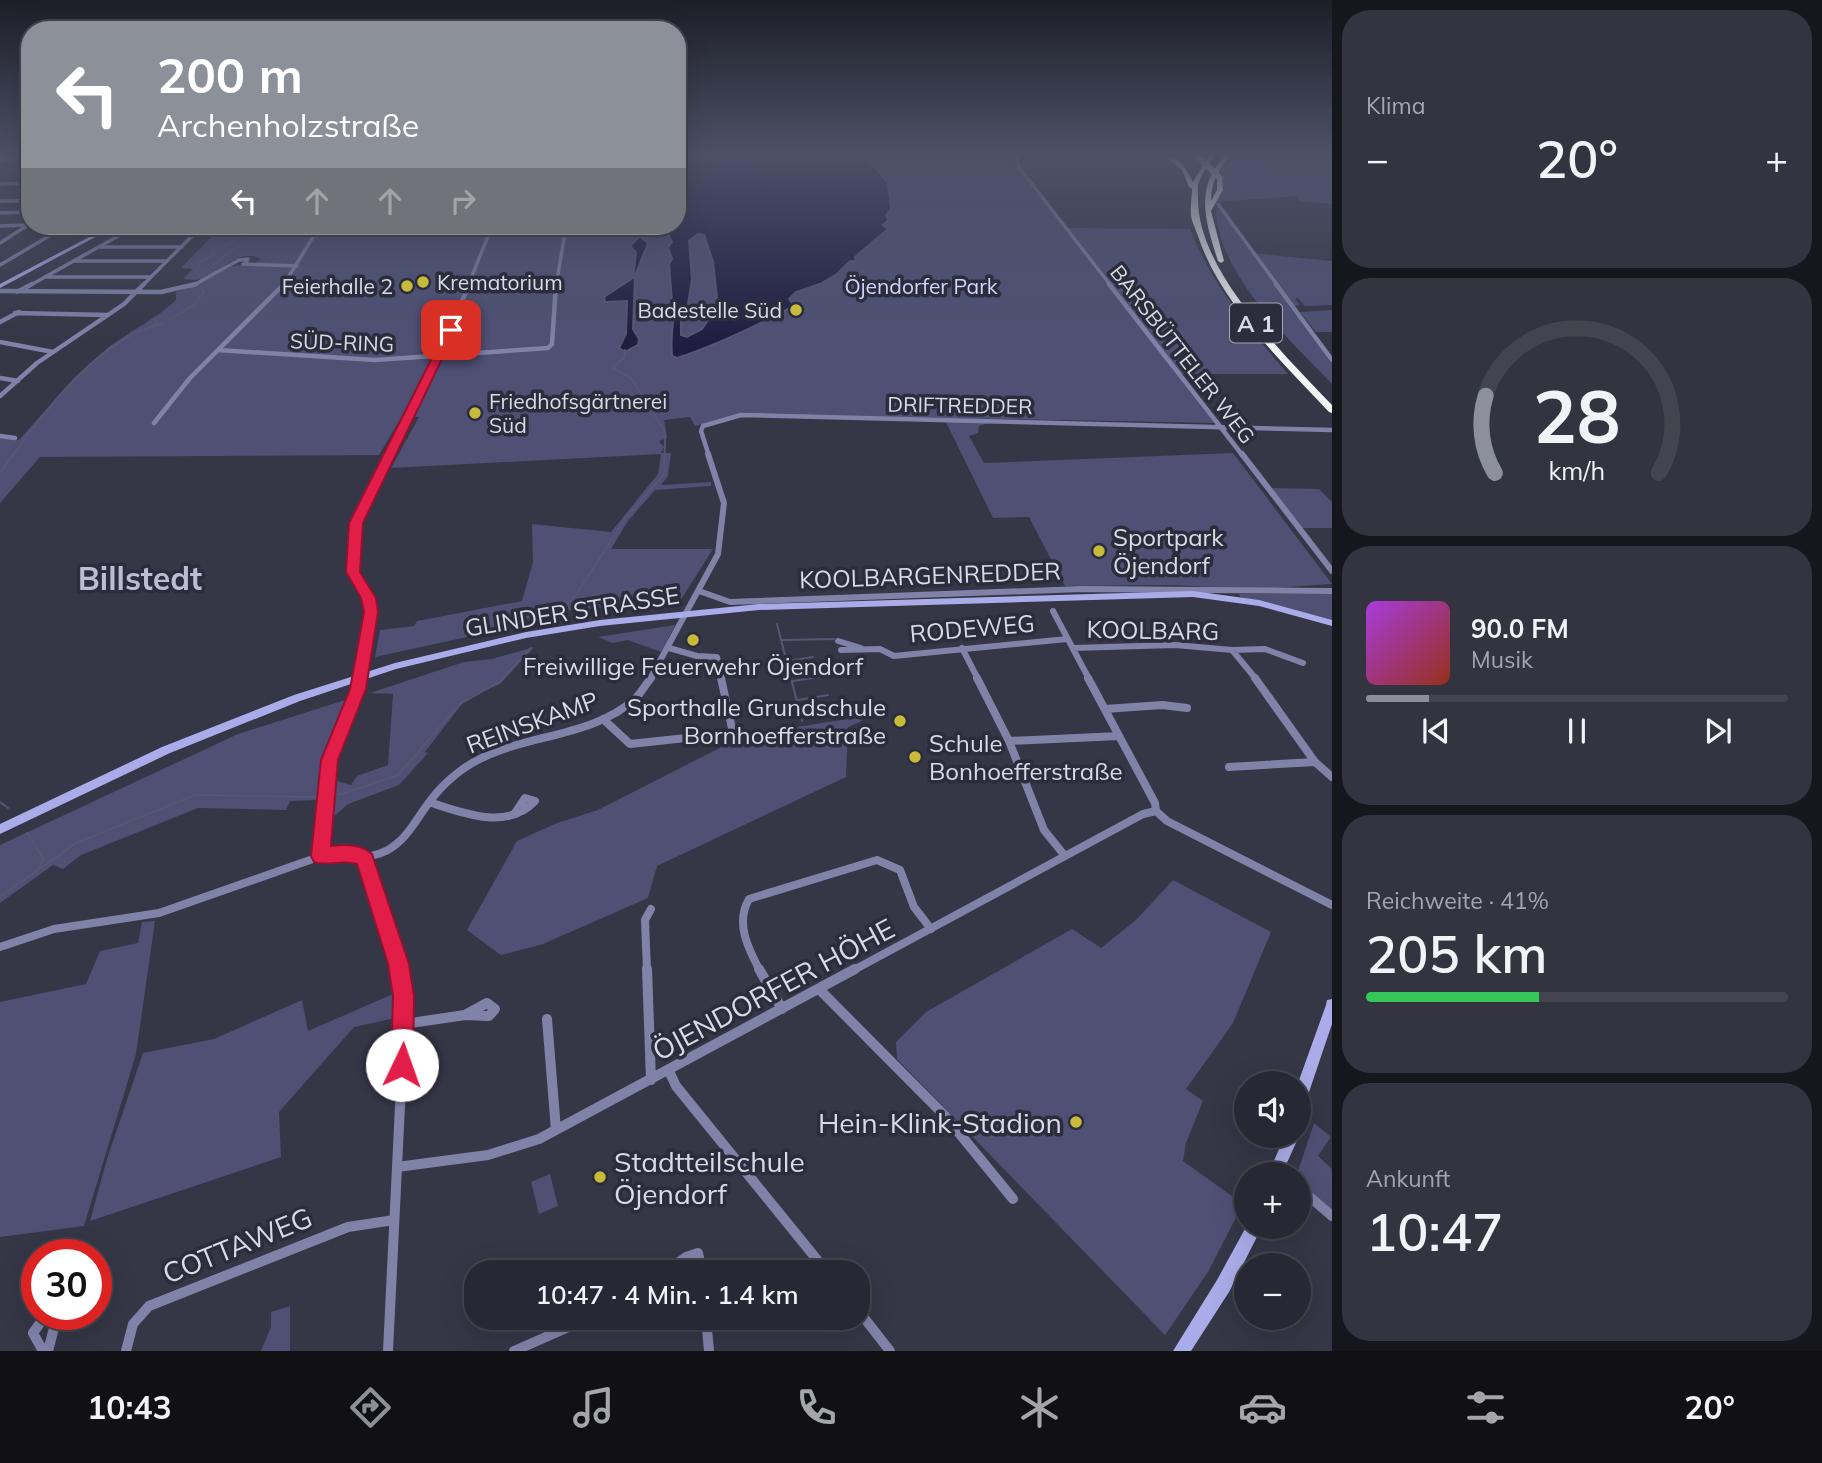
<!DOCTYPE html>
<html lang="de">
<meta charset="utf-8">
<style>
:root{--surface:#282834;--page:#343440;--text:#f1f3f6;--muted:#a5a6ac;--line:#44444f;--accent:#8c9099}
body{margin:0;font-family:Mulish,sans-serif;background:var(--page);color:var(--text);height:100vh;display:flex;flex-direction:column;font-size:26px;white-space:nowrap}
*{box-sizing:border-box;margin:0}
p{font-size:23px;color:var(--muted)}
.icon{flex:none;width:38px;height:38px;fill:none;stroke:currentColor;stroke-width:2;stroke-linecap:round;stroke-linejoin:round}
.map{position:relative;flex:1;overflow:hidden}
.details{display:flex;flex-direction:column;gap:10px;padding:10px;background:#16161d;width:490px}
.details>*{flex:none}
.banner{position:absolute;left:21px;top:21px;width:665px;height:214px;border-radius:28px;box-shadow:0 7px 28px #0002,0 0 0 2px var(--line);background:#8c9099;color:#fff;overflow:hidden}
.buttons{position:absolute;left:1234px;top:1071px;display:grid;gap:14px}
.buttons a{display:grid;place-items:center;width:77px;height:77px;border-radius:50%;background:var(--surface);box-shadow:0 7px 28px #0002,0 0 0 2px var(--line);font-size:35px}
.speed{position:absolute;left:21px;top:1239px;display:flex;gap:14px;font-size:35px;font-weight:700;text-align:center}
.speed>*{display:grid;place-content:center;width:91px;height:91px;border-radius:50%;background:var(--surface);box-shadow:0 7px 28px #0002,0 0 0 2px var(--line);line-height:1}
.speed .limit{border:10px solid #d22;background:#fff;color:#111}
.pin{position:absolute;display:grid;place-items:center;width:60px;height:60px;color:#fff;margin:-30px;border-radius:14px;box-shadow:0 4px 10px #0006}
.me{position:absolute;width:77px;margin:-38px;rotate:3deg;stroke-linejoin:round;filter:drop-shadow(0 0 5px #0008)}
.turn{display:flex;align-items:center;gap:24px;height:147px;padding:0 21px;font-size:32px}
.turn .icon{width:91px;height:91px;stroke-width:2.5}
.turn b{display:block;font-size:49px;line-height:60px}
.lanes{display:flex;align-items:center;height:66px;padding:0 21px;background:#0003;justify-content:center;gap:35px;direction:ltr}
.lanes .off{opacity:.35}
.big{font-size:52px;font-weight:600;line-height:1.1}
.details .widget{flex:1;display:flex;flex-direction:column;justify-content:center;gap:10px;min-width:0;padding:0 24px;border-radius:28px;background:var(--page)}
.details .dial{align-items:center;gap:0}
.dial svg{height:182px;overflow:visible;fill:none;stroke:var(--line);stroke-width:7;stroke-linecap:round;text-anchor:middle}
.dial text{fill:var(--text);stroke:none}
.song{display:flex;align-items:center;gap:21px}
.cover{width:84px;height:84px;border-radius:10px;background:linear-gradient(135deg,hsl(280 70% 55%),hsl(10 70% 35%))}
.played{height:7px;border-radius:4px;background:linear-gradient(90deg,var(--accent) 15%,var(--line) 15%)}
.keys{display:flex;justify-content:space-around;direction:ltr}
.heat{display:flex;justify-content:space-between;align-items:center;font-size:38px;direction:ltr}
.charge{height:10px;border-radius:5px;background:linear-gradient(90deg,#34c759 41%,var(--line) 0)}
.trip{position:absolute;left:464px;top:1260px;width:406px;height:70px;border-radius:28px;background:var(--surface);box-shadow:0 7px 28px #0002,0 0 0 2px var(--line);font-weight:600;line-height:70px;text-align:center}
.tabs{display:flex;height:112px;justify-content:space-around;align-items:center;background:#101015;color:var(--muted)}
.tabs .icon{width:49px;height:49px}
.tabs .active{color:var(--accent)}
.tabs b{font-size:32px;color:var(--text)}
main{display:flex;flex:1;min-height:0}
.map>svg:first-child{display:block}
.green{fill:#4f5074;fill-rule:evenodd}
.water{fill:#1f1d42;stroke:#575673;stroke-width:2;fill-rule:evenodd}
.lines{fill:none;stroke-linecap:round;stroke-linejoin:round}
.stream{stroke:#575673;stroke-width:2}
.street-far4{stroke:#8182a8;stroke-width:3.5}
.street-far3{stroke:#8182a8;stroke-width:4.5}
.street-far2{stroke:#8182a8;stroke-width:6}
.street-far1{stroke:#8182a8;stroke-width:8}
.street{stroke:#8182a8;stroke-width:10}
.secondary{fill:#aaace9;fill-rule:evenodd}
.highway{fill:#f3f3f3;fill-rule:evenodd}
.highway-bridge{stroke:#f3f3f3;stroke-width:6}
.route{fill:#e11d48;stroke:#92132f;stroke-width:2}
.poi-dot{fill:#c9bb3a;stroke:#2b2c3c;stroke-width:2.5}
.labels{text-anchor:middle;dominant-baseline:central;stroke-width:7;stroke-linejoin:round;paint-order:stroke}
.far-poi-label{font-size:21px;fill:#d9dae5;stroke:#2b2c3c;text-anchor:start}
.far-park-label{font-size:21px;fill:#d2d4ff;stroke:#2b2c3c}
.far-street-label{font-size:21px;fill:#d9dae5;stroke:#2b2c3c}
.shield{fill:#2b2c3c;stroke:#a5a6b2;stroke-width:2}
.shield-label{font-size:23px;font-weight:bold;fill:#d9dae5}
.poi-label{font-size:24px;fill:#d9dae5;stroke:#2b2c3c;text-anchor:start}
.street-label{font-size:24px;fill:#d9dae5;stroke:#2b2c3c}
.near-street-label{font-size:28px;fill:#d9dae5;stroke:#2b2c3c}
.near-poi-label{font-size:28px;fill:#d9dae5;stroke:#2b2c3c;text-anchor:end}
.district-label{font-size:32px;font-weight:bold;fill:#bcbdd2;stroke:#2b2c3c}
</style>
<main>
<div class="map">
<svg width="1332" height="1351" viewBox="0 0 1332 1351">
<rect width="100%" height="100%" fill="#353646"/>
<path class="green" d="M677 154H1016L1014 163 1214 423 741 414 695 426 690 417 664 420 667 438 659 441 664 447 661 453H671L668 476 661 485 711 482V486L655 490 628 521 611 549H713L680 601 550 612 467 637 375 657 380 630 414 626 417 621 522 601 533 562 532 524 611 532 658 474 661 454 391 468 419 417 402 416 379 455 40 457 0 503V438L19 440C48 408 76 374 109 347 131 330 156 319 176 300V292C195 286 210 276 228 268 240 263 251 267 261 259 237 247 222 273 200 279 195 281 188 279 183 279L193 269 181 268 222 226H677ZM638 239 648 243 635 276 633 329 639 339 638 345 625 352 620 343 626 334 627 300 606 302 604 297 633 278 636 256 632 243Z
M1236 154H1332V204L1300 201 1296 196 1216 202 1224 188 1220 171Z
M1216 207 1224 213 1251 253 1332 261V305L1305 306 1298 298 1295 299 1300 305 1295 306 1290 299H1286L1332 364V384C1289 340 1216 272 1216 207Z
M1068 228 1190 229C1211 284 1250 329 1288 374H1182Z
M1332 310V332H1316L1300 312Z
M946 422H992L979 426 978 433 969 436 984 463 1233 453 1332 584 1257 589 1173 585 1065 586 1029 517 993 518Z
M1271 488 1319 489 1332 502V528H1302Z
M1239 594H1332V621L1240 597Z
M675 625 661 652 628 640 613 643 598 637Z
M534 647 500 684 470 697 461 705 425 752 428 753 399 785 348 804 331 819 333 780 351 785 357 776 388 765 393 694 370 693 464 662 492 659Z
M345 700 341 720 323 758 317 800 290 801 286 810 198 808 81 855 63 869 53 865 0 903V845L238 734Z
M861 717 862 721 848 727 846 777 657 866 648 898 543 944 501 955 467 930 517 841 557 823 598 810 745 735Z
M1173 880 1271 932 1233 1023 1186 1089 1203 1101 1186 1143 1183 1161 1243 1204 1208 1272 1165 1335 897 1059 896 1042 926 1012 1072 929 1101 948 1136 920Z
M155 921 136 1054 84 1226 0 1237V1002L86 984 100 951 138 943 142 922Z
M393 994 395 1018 354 1027 279 1112 281 1157 90 1221 107 1159 143 1053 214 1039 302 1000 308 1031Z
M1314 1123 1331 1137 1318 1156 1332 1169V1211L1299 1182 1297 1174Z
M550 1174 558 1206 539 1214 531 1182Z
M290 1306V1351H261L271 1327V1312Z"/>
<path class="water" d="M677 154H864L888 183 891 208 886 216 889 220 883 225 888 229 855 257 856 261H850L837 274 820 284 796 292 789 299 793 304 792 307C754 327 717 345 677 358L672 356C671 341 671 324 677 306L672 302 669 264 672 259 668 247 672 242 668 234 672 226H677ZM698 234 704 235 713 262 718 307 711 312 688 304 692 279 689 241ZM688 309 710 317 702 329 687 337 681 335V315Z
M640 236 648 243 635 276 633 329 639 339 638 345 625 352 619 348 626 334 627 301 605 302 604 297 633 278 636 252 630 246Z"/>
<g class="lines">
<path class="stream" d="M641 226V237
M641 234 654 230 656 226
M200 275 247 239 258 226
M199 276 196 272 200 267 196 263 215 255 210 253 237 239 227 234 246 230 244 226
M169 320 194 305 204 292 201 287
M153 328 157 321
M625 350V357L613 368 632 379 664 430 665 439
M0 473C36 423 77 364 133 334 142 329 153 327 163 323
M558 614 576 595 625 519 664 474 665 440
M777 624 802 721
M783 640 834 639
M787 661 813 657
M793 681 819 677
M798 700 828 695
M339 795 398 775 460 704 501 681 531 648
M0 802 8 808
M27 833 43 858 39 870
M0 897 76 843 195 795 320 797"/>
<path class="street-far4" d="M1017 154 1018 166 1111 286
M0 156 12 154
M0 160 30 158
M0 184 30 183
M0 201H30
M1218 204 1278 286
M0 213 30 212
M0 226 26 225
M125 233H196
M0 243 28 225
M99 247H182
M73 261H166
M243 264 297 266
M0 265 66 226
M45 277H150
M29 286 136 226
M142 286 202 226
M192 286 239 260 248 259 245 264
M283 286 316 232 565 229
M468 286 492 226
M556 286 566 227"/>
<path class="street-far3" d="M1109 284 1243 456
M1276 284 1332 360
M0 291 161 292 196 284
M17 292 32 284
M15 313 108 315
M0 322 19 312
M0 342 53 352
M218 350 375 360 548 348 552 344 556 284
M0 378 18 381
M0 396 37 363 124 304 144 284
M154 423 190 378 284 284
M0 436 15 438
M390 456 433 372 469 284
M709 456 701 431 703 426 741 415 1332 430"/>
<path class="street-far2" d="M1242 454 1332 571
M699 591 730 602 1082 589 1332 591
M1053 611 1089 679
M838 641 861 648
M669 648 697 656 717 657 722 679
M962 648 978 679
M1073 648 1175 645 1232 650 1265 649 1303 663
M841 650 880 649 894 656 1067 639
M1232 650 1256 679
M360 679 371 616 368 598 353 572 356 523 391 454
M650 679 718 554 724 503 708 454"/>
<path class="street-far1" d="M977 678 1009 741 1044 830 1065 856
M1088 678 1155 803 1156 811 1167 821 1332 905
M1255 678 1315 762 1332 777
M1105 709 1162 705 1187 708
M603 719 630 744 733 733 721 678
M1009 741 1119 736
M1229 767 1315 762
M432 803C465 814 508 830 535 801L525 798 515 813
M321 856C422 870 400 813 463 769 513 733 588 741 635 699 641 693 646 684 651 678
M321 856 330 760 360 678
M365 860 397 971
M0 947 54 929 159 913 327 854 351 853 365 860
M647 971 645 920 651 909
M760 971C748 948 735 923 749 899L877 860 900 870 914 907 931 929
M852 971 1143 814 1156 811"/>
<path class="street" d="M647 969 651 1080
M759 969 782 1009
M819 989 946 1117 1013 1199
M487 1003 495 1009 489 1016 465 1015Z
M547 1019 556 1130
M404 1024 465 1015
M669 1071 676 1086 827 1272
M397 1167 488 1155 539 1139 855 969
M1298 1187 1332 1216
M665 1272 686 1257 698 1253 702 1272
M858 1310 890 1351
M706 1318 709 1351
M43 1351 33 1333 45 1316 52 1318 55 1324 48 1351
M126 1351 133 1324 149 1306 348 1227 394 1220
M388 1351 404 1024 397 969
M514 1351 589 1318"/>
<path class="secondary" d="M110 226H116L0 288V284Z
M1193 591 1259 600 1332 620V626L1259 606 1193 597 759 610 600 626 526 638 396 669 300 701 170 753 0 834V824L162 747 294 695 395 663 526 632 600 620 759 604Z
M1332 999V1024L1306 1101 1305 1119 1303 1124 1298 1126V1083L1326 1005 1327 1000Z
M1298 1134 1299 1136 1282 1174H1268L1285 1136H1298Z
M1246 1227H1262L1229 1292 1191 1351H1173L1217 1280Z"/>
<path class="highway" d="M1162 154C1177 154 1187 170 1193 182L1210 154H1216C1211 163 1202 172 1199 182 1197 186 1198 193 1198 198 1197 271 1284 354 1332 405V413L1329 412C1282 362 1220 303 1198 236 1196 230 1192 222 1191 216 1190 207 1192 197 1192 189L1189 187 1182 170Z
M1226 154H1232C1219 169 1211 181 1211 201L1217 190V178L1222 177 1223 190 1211 211 1224 261 1221 263 1218 261C1205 220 1194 188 1226 154Z"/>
<path class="highway-bridge" d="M1198 156 1220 178"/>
</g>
<linearGradient id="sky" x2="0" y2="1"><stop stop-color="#1d1e26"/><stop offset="0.45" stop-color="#4b5268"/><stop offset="1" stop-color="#4b5268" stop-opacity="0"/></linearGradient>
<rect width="1332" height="343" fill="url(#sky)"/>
<path class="route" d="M451 327 456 330 363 523 360 572 376 598 378 612 366 689 338 760 331 846C345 844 362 844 372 854L409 964 414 996 413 1065 410 1073 402 1077 394 1073 391 1065 393 996 388 964 357 864C342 859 328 867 314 862L311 856 321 760 350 689 364 612 361 598 346 572 349 523 446 330Z"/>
<g class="poi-dot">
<circle cx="423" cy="282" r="7"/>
<circle cx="407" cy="286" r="7"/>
<circle cx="796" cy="310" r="7"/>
<circle cx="475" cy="413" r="7"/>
<circle cx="1099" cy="551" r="7"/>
<circle cx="693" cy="640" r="7"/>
<circle cx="900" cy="721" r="7"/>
<circle cx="915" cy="757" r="7"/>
<circle cx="1076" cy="1122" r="7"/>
<circle cx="600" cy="1177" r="7"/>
</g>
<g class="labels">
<g class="far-poi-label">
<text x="437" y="282">Krematorium</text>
<text x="393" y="286" text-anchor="end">Feierhalle 2</text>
<text x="782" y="310" text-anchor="end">Badestelle Süd</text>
<text x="489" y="401">Friedhofsgärtnerei<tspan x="489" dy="24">Süd</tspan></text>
</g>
<g class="far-park-label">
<text x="921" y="286">Öjendorfer Park</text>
</g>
<g class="far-street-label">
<text transform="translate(342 342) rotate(2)">SÜD-RING</text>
<text transform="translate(1183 354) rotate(52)">BARSBÜTTELER WEG</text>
<text transform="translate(960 405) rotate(1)">DRIFTREDDER</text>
</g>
<rect class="shield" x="1230" y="303.5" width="52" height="39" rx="5"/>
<g class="shield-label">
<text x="1256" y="323">A 1</text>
</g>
<g class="poi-label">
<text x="1113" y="537">Sportpark<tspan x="1113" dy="28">Öjendorf</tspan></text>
<text x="693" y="666" text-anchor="middle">Freiwillige Feuerwehr Öjendorf</text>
<text x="886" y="707" text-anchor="end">Sporthalle Grundschule<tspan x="886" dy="28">Bornhoefferstraße</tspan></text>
<text x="929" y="743">Schule<tspan x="929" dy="28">Bonhoefferstraße</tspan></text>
</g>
<g class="street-label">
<text transform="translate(930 575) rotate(-2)">KOOLBARGENREDDER</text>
<text transform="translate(572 611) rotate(-9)">GLINDER STRASSE</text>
<text transform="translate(972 628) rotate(-5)">RODEWEG</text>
<text transform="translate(1153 630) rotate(1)">KOOLBARG</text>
<text transform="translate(532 722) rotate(-20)">REINSKAMP</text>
</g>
<g class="near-street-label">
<text transform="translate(773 989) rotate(-28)">ÖJENDORFER HÖHE</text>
<text transform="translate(237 1245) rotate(-22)">COTTAWEG</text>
</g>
<g class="near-poi-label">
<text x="1062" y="1122">Hein-Klink-Stadion</text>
<text x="614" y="1161" text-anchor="start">Stadtteilschule<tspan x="614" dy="32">Öjendorf</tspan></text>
</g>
<g class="district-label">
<text x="140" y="578">Billstedt</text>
</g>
</g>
</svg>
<div class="buttons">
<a><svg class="icon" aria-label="sound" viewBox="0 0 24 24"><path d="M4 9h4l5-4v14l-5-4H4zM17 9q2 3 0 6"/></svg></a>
<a>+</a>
<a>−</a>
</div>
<div class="speed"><div class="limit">30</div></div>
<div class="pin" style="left:451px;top:330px;background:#d93025"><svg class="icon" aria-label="arrive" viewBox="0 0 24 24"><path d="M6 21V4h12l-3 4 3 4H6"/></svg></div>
<svg class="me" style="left:402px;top:1065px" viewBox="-20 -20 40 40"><circle r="19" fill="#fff"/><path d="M0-13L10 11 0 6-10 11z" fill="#e11d48"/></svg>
<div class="trip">10:47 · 4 Min. · 1.4 km</div>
<div class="banner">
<div class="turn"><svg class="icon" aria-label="left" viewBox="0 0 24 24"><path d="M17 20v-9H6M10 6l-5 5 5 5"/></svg><div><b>200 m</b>Archenholzstraße</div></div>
<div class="lanes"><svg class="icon" aria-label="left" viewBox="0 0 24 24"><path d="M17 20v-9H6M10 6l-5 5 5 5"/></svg><svg class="icon off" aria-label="ahead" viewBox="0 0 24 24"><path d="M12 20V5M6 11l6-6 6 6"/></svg><svg class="icon off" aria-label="ahead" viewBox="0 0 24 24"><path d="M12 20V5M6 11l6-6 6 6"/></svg><svg class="icon off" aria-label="right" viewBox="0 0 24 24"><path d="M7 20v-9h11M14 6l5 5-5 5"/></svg></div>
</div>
</div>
<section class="details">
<div class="widget"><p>Klima</p>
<div class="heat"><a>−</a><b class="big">20°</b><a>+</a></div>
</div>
<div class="widget dial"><svg viewBox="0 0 100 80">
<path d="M14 69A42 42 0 1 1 86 69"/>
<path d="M14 69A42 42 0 0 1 10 35" stroke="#8c9099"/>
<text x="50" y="56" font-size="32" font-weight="700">28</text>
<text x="50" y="72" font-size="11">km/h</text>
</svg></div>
<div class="widget">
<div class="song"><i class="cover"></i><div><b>90.0 FM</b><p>Musik</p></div></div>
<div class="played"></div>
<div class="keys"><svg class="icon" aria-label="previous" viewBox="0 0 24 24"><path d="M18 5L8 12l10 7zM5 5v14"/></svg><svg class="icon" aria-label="pause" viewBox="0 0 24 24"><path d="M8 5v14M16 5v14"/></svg><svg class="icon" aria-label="next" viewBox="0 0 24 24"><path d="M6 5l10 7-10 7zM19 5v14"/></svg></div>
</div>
<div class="widget"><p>Reichweite · 41%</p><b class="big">205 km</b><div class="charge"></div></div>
<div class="widget"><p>Ankunft</p><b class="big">10:47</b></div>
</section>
</main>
<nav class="tabs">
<b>10:43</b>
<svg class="icon active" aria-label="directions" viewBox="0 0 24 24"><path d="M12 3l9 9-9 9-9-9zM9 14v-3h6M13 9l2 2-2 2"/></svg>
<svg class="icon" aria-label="music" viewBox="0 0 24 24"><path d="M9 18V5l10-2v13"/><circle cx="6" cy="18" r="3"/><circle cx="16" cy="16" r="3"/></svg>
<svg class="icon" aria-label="phone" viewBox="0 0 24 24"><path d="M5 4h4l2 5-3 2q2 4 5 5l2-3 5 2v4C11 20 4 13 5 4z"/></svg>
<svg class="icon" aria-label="climate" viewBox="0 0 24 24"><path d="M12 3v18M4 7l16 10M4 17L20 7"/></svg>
<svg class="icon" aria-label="car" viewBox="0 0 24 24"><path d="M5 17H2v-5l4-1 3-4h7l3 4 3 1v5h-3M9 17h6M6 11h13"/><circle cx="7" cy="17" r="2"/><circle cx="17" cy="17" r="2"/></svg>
<svg class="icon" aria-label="filters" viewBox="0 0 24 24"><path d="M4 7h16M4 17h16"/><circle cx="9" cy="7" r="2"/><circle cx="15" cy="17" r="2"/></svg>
<b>20°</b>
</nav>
